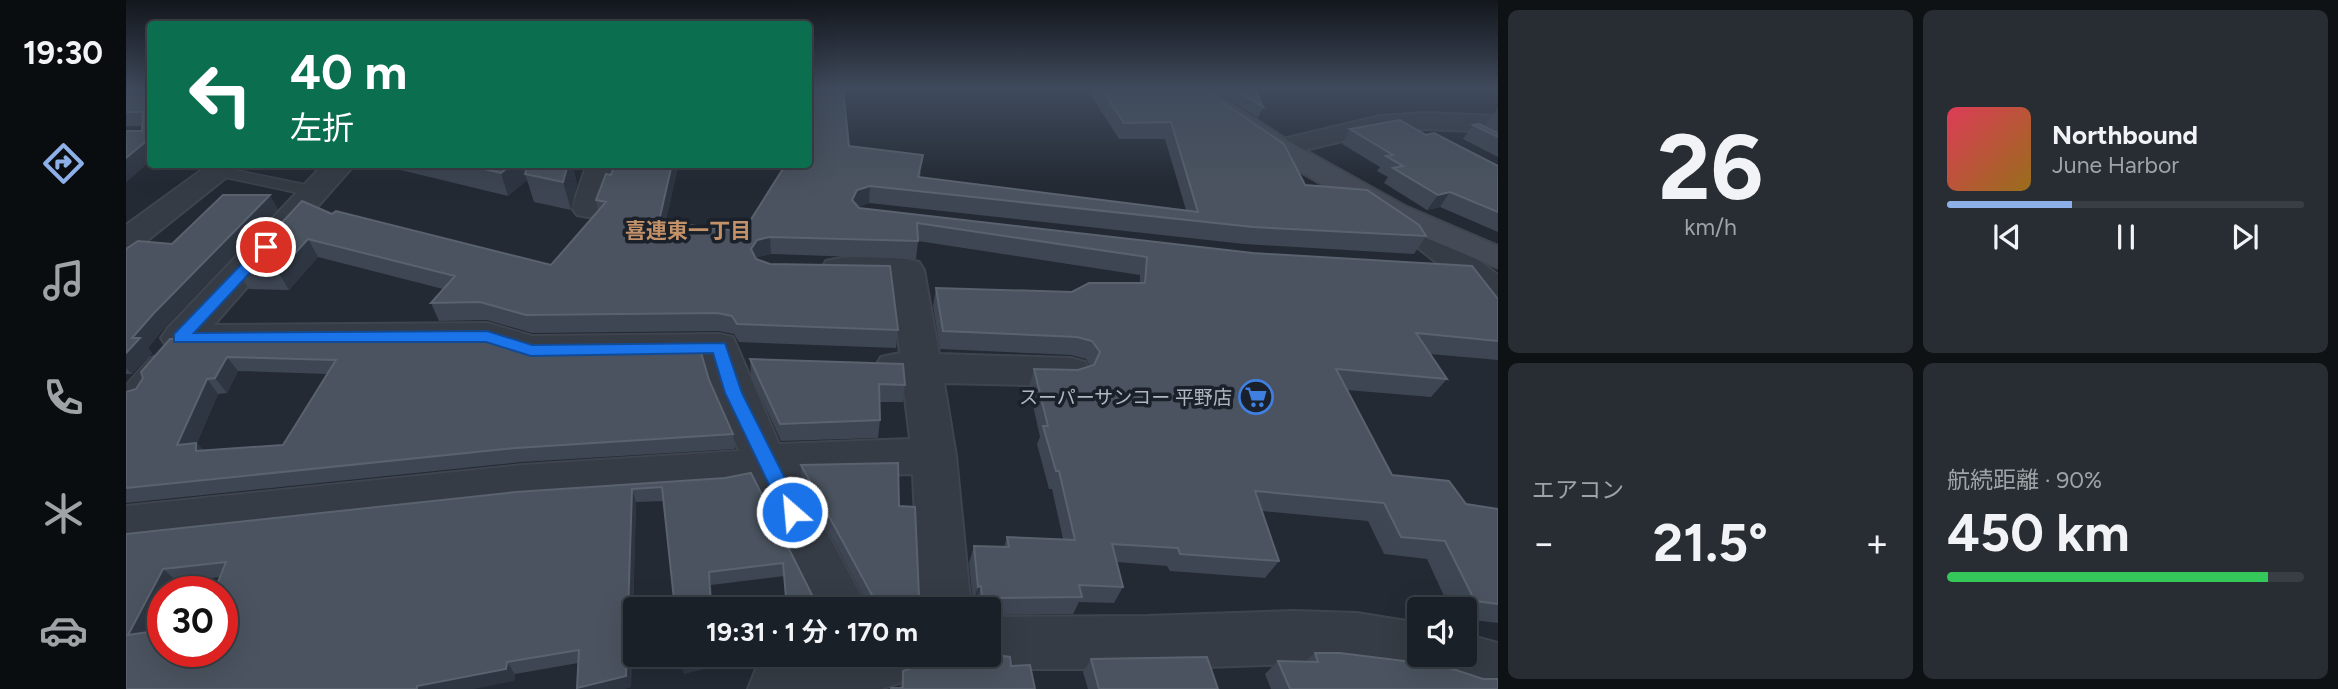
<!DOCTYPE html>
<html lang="ja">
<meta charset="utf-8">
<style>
:root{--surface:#1a2027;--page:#272d33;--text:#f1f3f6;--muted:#9fa3a7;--line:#383e44;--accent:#8eb0e9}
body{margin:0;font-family:Figtree,"Noto Sans JP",sans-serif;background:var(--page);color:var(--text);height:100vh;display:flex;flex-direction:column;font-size:26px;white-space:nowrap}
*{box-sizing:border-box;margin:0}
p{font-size:23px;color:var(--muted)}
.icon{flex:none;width:38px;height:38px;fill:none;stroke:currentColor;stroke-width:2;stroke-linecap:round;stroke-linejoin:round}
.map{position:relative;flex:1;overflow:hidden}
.panel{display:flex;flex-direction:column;gap:10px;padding:10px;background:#0e1215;width:840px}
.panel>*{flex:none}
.hud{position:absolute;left:21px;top:21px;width:665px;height:147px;border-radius:7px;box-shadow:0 7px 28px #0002,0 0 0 2px var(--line);background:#0b6e4f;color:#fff;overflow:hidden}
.buttons{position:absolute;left:1281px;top:597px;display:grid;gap:14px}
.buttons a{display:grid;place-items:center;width:70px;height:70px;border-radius:7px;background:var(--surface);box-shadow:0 7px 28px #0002,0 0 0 2px var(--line);font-size:35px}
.speed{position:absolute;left:21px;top:576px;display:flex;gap:14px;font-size:35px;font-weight:700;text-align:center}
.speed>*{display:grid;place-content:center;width:91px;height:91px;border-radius:50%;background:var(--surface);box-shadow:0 7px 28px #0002,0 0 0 2px var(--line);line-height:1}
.speed .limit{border:10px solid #d22;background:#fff;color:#111}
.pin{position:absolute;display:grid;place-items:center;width:60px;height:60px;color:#fff;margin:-30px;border:4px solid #fff;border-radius:50%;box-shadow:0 2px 7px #0007}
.me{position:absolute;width:77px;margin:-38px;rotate:333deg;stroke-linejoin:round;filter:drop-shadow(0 0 5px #0008)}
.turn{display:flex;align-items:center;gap:24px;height:147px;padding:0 28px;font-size:32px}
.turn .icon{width:91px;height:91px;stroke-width:2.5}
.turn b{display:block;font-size:49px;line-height:60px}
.big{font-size:52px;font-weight:700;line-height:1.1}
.panel .tile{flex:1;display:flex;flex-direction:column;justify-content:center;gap:10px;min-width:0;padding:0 24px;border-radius:10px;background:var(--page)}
.panel .dial{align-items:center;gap:0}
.dial b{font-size:91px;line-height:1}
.song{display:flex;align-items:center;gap:21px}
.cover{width:84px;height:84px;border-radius:10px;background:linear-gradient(135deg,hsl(350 70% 55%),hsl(40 70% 35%))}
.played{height:7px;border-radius:4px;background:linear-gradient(90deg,var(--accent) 35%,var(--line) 35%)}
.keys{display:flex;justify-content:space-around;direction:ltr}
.heat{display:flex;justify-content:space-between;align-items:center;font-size:38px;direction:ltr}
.charge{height:10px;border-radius:5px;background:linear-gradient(90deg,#34c759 90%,var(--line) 0)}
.panel .tiles{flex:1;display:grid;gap:10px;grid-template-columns:repeat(2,1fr)}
.trip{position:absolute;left:497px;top:597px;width:378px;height:70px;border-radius:7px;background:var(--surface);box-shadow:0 7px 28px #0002,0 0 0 2px var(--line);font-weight:700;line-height:70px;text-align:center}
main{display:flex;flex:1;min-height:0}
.menu{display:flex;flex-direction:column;width:126px;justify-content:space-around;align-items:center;background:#0a0d10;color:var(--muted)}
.menu .icon{width:49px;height:49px}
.menu .on{color:var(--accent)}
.menu b{font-size:32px;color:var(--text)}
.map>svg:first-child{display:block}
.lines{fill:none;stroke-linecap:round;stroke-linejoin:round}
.service-casing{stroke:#3f454f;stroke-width:3}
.minor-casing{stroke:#3f454f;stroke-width:4}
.tertiary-casing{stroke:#3f454f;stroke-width:4}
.secondary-casing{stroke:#3f454f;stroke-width:4}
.service{fill:#363c45;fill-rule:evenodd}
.minor{fill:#363c45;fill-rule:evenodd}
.tertiary{fill:#363c45;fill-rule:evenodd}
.secondary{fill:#444b57;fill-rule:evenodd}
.wall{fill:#3e4653;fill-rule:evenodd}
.shaded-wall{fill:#2e3642}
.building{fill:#4a535f;stroke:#5a626f;stroke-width:2;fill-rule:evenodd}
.route{fill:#1a73e8;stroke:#114b97;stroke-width:2}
.labels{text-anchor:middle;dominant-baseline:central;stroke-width:7;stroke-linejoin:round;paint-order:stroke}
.poi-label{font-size:19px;fill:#b0b7c2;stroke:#1b212a;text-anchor:end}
.neighbourhood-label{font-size:21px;font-weight:bold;fill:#c49269;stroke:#1b212a}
</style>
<main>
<nav class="menu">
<b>19:30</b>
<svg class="icon on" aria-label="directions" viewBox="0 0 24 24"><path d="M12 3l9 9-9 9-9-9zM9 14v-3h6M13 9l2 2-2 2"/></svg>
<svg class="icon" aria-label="music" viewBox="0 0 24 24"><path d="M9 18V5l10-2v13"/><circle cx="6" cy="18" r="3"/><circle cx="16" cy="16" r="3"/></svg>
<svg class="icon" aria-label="phone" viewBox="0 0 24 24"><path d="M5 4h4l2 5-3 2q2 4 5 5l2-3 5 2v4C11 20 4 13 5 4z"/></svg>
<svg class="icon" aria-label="climate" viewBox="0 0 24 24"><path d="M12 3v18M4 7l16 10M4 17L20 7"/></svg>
<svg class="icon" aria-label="car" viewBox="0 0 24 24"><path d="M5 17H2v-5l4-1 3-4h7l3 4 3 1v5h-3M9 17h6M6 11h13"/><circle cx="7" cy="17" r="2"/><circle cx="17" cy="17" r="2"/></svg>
</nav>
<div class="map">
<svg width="1372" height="689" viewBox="0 0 1372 689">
<rect width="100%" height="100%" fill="#232a34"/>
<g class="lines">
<g class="service-casing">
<path id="service" d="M94 167 191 187 199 192 191 197 88 175V169Z
M32 355 40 358 43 363 40 368 8 406 0 408V385L24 358Z"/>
</g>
<g class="minor-casing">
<path id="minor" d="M1300 113 1372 116V132L1300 129 1254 132 1154 156 1144 154 1140 148 1144 142 1254 116Z
M198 164H229L88 325 361 323 406 336 593 334 607 337 653 444 784 439 777 381 755 377 749 367 755 357 774 353 765 281 700 277 695 269 700 261C727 254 766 255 793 262L798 270 813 354 945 358 959 362 965 372 959 382 945 386 818 383 830 456 845 609H793L787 474 671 477 742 609H689L628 484 601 489 396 503 0 548V506L396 465 613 451 587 393 578 361 405 364 359 349 54 351 41 347 35 338 41 329Z
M461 164H490L473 215 462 217 451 215 446 208Z
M1169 611 1231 613 1293 623V654H1339V634L1372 643V689H1338L1297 675 1200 663 1021 669H863L844 662 841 654H863V617L1021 616Z
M675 654H812L804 673 755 689H622L630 669Z"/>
</g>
<g class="tertiary-casing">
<path id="tertiary" d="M84 164H117L12 248 0 251V225Z
M1268 204 1279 206 1372 275V305L1359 301 1257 220 1252 213 1257 206Z"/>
</g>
<g class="secondary-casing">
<path id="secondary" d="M1053 89H1083L1164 142 1279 206 1372 246V268L1257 220 1144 154Z"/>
</g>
<use href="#service" class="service"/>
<use href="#minor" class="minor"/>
<use href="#tertiary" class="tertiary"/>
<use href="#secondary" class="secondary"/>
</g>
<path class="wall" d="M0 89H24V161L0 182 16 131V126H0Z
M961 89H1077L1179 185 1300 236 1288 254 1118 244 743 203 732 207 733 208 1372 299V360L1304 354 1321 379 1305 397 1221 390 1266 475 1340 504 1372 509V623L1339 619V609H1324L1301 559 1258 554 1242 521 1136 511 1153 561 1139 578 1044 571 1041 566 991 562 997 587 988 603 953 602 947 614 863 615V609H850V603L847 604 843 563 848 546 878 547 881 537 937 539 926 489H923L911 444 914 437 903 387 908 369 952 370 964 366 960 359 945 355 814 349 807 306 810 288 946 292 1014 283V275L792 241 790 259 645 254 632 257 631 260 772 330 770 348 613 342 608 334 593 331 406 333 361 320 313 321 305 303 317 289 192 257 163 290 123 289 111 271 206 214 425 265 472 211 470 200 480 174 540 222 617 232 723 146 795 172 794 177 1060 210 1039 139H993Z
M1095 89H1129L1137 107 1132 118 1094 93Z
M1372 107V157L1337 139 1347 125 1359 126Z
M1224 129 1300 135 1372 166V232L1314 207 1301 210 1258 183 1262 177 1251 171 1254 167 1216 144Z
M250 164H446L451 184 445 210 408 202 401 180 382 196Z
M152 209 39 327 22 348 26 353 6 374H0V249L46 244Z
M44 339 400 352 583 380 607 434 609 449 396 462 0 503V392L10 389ZM112 371 202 374 157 445 77 450 71 443 92 394 101 393Z
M624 359 779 385 777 402H753L754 420 752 438 655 441 625 376Z
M675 465 773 506 793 596 827 599 824 609H661L658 576 585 585 587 609H549L538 501 510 502 505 687 452 663 389 674 388 681 0 689V534L599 478 687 597 739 599 675 480ZM94 577 96 651 27 632 37 613V592L52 582Z
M1189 653 1372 689H1145L1139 674 1152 661H1180Z
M965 659 1092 689H962L957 672Z
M885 666 909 689 774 688 777 671Z"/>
<path class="shaded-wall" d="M24 138V161L0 182V158Z
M386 164H420L399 174 401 180 382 196 375 173Z
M442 164H446L451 184 445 210 437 182Z
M546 164H553L536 239 533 221Z
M744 186 743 203 730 207 726 200 731 190Z
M1324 192 1314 207 1301 210 1312 195Z
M144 195 152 209 39 327 22 348 26 353 6 374 0 368V353L6 338 28 313Z
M644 237 645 254 632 257 626 267 625 249 631 240Z
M182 239 192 257 163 290 152 272Z
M101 357 112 371 101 393 89 378Z
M81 379 92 394 71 443 83 457 51 445Z
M506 489 510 502 505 687 499 689H451V688Z
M37 569 52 582 47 592H37V613L19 648 2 635Z
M583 572 585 585 587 609H585Z
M855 586 850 603 847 604 852 587Z
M827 599 824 609H797Z
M586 654H590L591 666 558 674 554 662Z
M381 662 389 674 388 681 348 689H291V686Z"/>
<path class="building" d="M0 89H24V138L0 158V131H16L17 112H0Z
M682 89H717L723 146 797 155 792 177 1072 212 1045 122 998 123 975 89H1077L1158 144 1179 185 1241 190 1293 225 1300 236 1127 227 744 186 731 190 726 200 733 208 1127 253 1346 266 1372 299V341L1290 333 1321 379 1210 369 1266 475 1323 481 1340 504 1372 509V604L1349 601 1319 541 1275 537 1258 503 1129 491 1153 561 1054 554 1052 548 986 544 997 587 953 585 956 597 868 598 856 596 855 586 852 587 848 546 883 547 881 537 949 540 933 471H930L917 426H922L908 369 952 370 968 365 974 352 966 341 951 337 817 331 810 288 946 292 963 283H1019L1021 257 791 223 792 241 644 237 631 240 625 249 630 259 644 264 764 266 772 330 611 324 606 316 591 313 400 315 354 302 305 303 329 276 182 239 152 272 111 271 176 201 206 214 210 211 425 265 480 202 470 200 480 174 485 175 489 164H546L533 221 617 232 660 164H682Z
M1109 89H1129L1137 107Z
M1274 120 1300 135 1308 133 1372 166V212L1324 192 1312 195 1267 168 1277 166 1260 156 1267 155 1224 129Z
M1353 124 1372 133V137L1347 125Z
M337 164H386L375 173Z
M402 164H442L437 182 399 174Z
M97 195H144L28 313 6 338H14L0 353V249L12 241 46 244Z
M353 337 400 352 574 349 583 380 607 434 390 448 0 488V392L10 389 17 378 15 372 44 339ZM101 357 210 360 157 445 70 451V443L51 445 81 379 89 378Z
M624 359 777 364 779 385 753 384 754 420 654 424Z
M772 463 773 506 789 507 793 596 827 599 797 609H661L657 563 583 572 585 609H549L536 487 506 489 500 676 451 688 453 650 381 662 380 669 291 686V689H0V534L390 492 599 478 625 473 687 597 743 599 746 595 675 465ZM100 562 88 592H96V651H37V630L2 635 37 569Z
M1189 653H1214L1318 666 1357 679H1372V689H1164L1152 661 1192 662Z
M554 654H586L554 662Z
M812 654H863L884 657 885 666 904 665 909 689H765V688H777V671L808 661Z
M1081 657 1092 689H973L965 659Z"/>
<linearGradient id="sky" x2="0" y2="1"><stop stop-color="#13171d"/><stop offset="0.48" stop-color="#3f4a5c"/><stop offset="1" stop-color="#3f4a5c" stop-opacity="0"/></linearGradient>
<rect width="1372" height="185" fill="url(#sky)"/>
<path class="route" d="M140 243 145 244V250L68 333 361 331 406 345 599 343 616 393 676 512 673 518H659L599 393 587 353 405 356 360 342H48V334L135 244Z"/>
<defs>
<g id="supermarket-ring" transform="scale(1.75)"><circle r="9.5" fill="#1b212a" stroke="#3f7fe0" stroke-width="1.5"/><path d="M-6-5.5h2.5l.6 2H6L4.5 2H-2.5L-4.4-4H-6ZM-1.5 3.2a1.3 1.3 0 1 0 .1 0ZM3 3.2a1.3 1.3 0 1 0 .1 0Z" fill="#3f7fe0"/></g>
</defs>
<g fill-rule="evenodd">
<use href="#supermarket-ring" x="1130" y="397"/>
</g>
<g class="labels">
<g class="poi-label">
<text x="1106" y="397">スーパーサンコー 平野店</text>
</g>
<g class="neighbourhood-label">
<text x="562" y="230">喜連東一丁目</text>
</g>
</g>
</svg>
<div class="buttons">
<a><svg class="icon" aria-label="sound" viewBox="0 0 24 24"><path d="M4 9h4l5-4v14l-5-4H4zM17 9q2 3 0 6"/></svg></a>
</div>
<div class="speed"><div class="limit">30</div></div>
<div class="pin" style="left:140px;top:247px;background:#d93025"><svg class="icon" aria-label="arrive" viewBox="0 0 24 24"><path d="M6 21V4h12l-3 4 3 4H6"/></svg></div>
<svg class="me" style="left:666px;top:512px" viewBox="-20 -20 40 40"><circle r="17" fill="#1a73e8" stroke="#fff" stroke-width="3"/><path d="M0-11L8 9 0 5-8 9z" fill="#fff"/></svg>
<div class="trip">19:31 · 1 分 · 170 m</div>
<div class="hud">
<div class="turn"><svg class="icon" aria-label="left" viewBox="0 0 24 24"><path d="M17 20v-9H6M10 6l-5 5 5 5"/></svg><div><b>40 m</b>左折</div></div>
</div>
</div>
<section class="panel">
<div class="tiles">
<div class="tile dial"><b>26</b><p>km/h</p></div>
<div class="tile">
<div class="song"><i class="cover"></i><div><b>Northbound</b><p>June Harbor</p></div></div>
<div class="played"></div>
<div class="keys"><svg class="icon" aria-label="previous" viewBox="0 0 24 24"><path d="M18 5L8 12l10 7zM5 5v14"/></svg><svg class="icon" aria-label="pause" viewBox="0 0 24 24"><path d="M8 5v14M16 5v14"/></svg><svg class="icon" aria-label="next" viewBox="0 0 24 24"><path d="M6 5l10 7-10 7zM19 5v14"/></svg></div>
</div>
<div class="tile"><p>エアコン</p>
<div class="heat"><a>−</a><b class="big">21.5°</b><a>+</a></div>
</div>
<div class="tile"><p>航続距離 · 90%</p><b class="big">450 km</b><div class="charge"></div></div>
</div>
</section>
</main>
